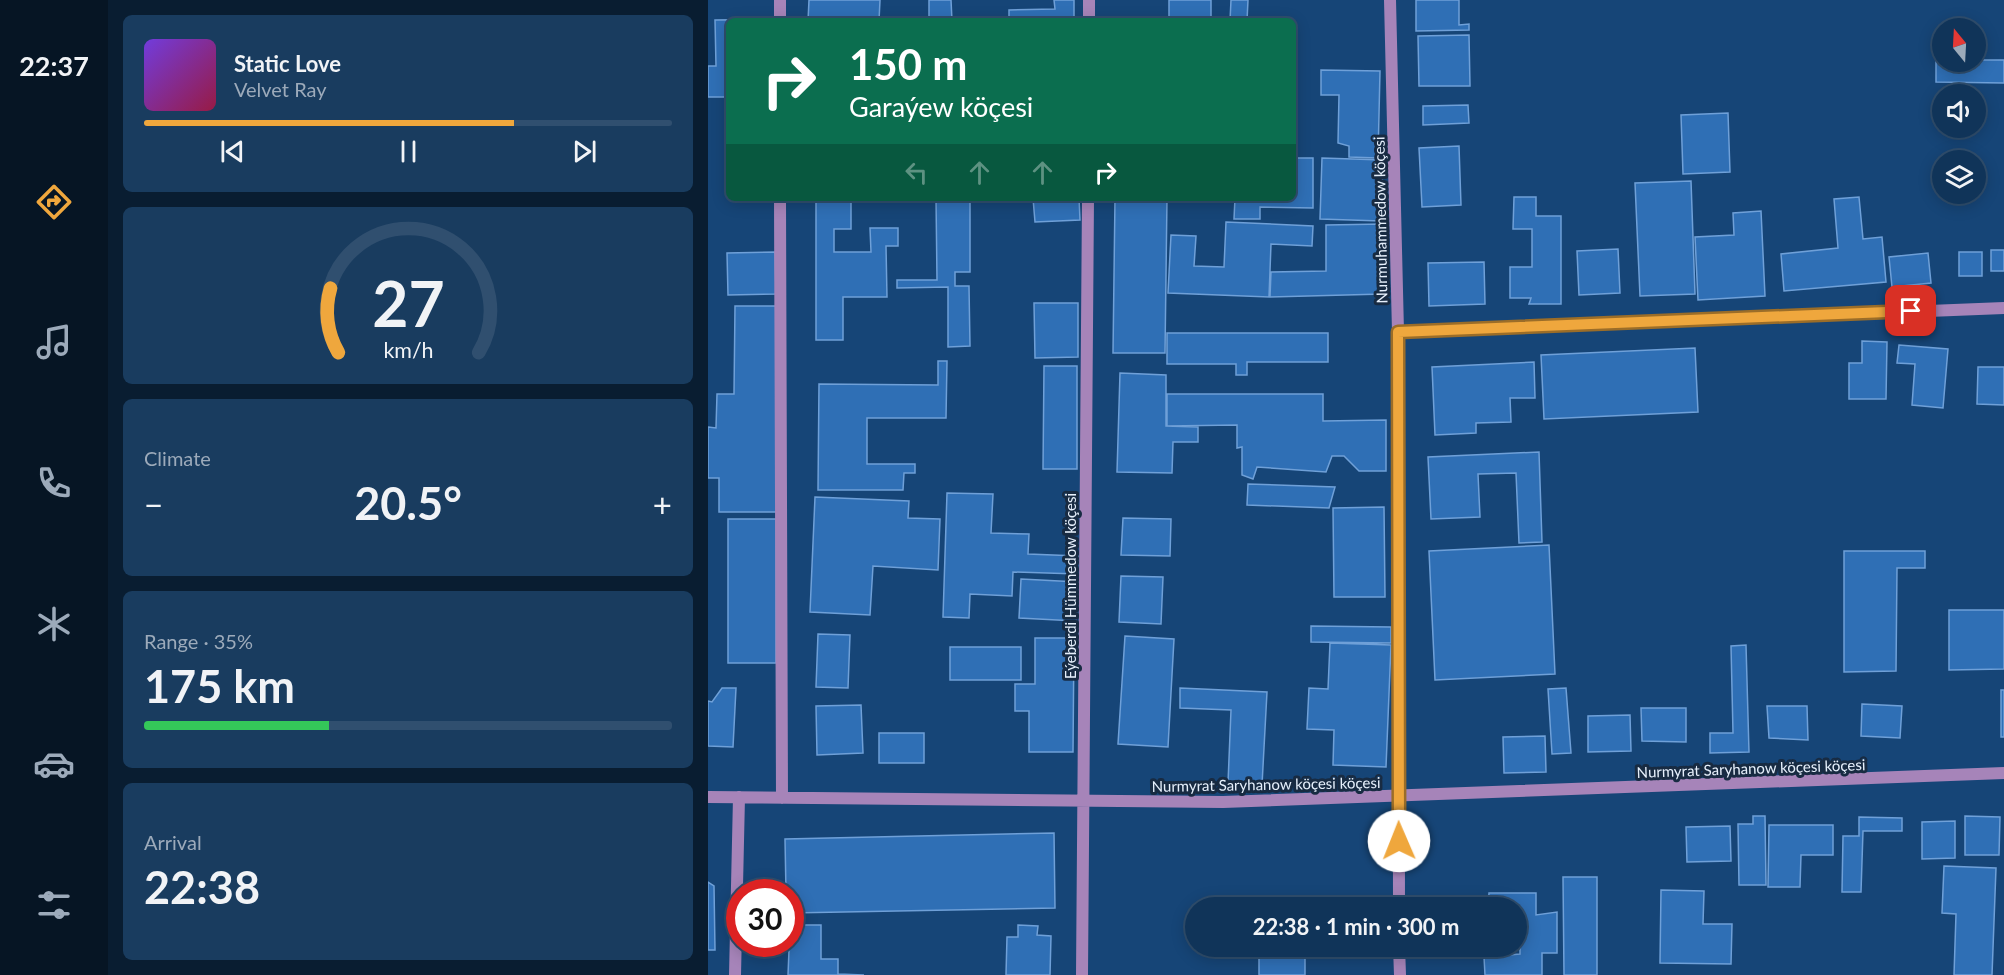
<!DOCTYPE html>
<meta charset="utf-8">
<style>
:root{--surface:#103459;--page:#193c5f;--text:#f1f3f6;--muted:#9caaba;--line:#304f6f;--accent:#efa73d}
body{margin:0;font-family:Lato,sans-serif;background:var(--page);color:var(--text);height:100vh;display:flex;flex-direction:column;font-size:22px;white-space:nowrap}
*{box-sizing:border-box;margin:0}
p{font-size:20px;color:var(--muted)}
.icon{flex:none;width:33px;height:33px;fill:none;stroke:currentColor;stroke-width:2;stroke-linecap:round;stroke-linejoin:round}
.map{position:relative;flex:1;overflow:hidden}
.panel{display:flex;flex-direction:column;gap:15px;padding:15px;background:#091d31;width:600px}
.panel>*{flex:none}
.hud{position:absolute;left:18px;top:18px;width:570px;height:183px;border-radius:9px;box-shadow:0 3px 15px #0003,0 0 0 2px var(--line);background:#0b6e4f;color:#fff;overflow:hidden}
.needle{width:39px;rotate:342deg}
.buttons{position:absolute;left:1224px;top:18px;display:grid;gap:12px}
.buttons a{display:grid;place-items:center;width:54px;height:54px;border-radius:50%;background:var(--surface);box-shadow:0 3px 15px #0003,0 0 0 2px var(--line);font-size:30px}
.speed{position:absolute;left:18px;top:879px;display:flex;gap:12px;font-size:30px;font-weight:700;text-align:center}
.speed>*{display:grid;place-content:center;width:78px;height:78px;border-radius:50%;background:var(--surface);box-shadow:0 3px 15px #0003,0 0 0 2px var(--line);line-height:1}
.speed .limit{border:9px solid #d22;background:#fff;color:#111}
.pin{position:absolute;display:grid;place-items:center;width:51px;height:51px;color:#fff;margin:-26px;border-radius:12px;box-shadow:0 3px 9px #0006}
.me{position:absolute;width:66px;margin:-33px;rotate:359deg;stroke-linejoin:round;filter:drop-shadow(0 0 4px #0008)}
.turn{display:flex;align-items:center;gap:21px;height:126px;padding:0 24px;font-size:27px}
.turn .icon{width:78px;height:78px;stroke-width:2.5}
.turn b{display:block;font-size:42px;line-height:51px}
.lanes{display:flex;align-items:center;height:57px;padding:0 24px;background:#0003;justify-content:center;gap:30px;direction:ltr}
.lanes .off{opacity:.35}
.big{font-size:45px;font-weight:700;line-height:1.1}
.panel .widget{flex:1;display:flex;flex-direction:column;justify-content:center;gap:9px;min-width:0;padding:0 21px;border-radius:9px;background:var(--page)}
.panel .dial{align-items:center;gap:0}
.dial svg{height:156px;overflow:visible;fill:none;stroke:var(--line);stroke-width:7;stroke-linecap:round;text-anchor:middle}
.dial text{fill:var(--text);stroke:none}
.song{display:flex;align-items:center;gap:18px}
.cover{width:72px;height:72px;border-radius:9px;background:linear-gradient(135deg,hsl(260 70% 55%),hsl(340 70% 35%))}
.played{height:6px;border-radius:3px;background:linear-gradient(90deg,var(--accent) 70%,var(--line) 70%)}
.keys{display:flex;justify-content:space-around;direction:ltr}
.heat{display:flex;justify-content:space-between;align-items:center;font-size:33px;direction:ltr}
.charge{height:9px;border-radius:4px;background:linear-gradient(90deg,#34c759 35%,var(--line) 0)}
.trip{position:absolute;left:477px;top:897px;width:342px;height:60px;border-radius:30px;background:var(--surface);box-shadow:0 3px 15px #0003,0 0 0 2px var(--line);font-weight:700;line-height:60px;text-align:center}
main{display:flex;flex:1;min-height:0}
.dock{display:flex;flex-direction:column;width:108px;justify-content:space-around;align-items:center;background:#061524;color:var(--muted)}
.dock .icon{width:42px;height:42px}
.dock .active{color:var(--accent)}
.dock b{font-size:27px;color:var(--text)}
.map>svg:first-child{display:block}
.building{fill:#2f6fb5;stroke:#6fa0d8;stroke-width:1.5}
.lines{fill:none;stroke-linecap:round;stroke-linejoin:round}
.street{stroke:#a684b9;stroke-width:12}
.route-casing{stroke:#9b6d28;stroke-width:15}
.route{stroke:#efa73d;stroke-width:10}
.labels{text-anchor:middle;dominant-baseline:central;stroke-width:6;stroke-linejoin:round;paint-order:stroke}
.street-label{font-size:15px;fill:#e6f0fc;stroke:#182b42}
</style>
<main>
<nav class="dock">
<b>22:37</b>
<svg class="icon active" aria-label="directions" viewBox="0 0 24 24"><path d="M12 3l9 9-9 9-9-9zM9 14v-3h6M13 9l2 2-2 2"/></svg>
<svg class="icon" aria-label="music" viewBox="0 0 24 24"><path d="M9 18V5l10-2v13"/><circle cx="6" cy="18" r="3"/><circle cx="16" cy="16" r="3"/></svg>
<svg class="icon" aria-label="phone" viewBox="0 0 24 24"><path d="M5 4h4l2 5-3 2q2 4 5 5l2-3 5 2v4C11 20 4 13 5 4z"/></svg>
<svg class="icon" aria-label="climate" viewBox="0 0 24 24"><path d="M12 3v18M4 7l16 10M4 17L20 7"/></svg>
<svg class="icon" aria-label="car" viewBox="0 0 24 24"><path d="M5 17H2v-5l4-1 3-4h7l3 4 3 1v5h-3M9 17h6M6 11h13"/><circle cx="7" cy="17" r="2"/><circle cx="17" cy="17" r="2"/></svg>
<svg class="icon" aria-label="filters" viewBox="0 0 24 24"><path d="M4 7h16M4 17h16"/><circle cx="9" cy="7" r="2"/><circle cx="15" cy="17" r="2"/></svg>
</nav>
<section class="panel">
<div class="widget">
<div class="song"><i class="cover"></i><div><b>Static Love</b><p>Velvet Ray</p></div></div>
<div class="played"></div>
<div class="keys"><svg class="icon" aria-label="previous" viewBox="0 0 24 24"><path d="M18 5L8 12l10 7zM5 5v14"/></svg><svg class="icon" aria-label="pause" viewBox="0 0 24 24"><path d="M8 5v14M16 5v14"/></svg><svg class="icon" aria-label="next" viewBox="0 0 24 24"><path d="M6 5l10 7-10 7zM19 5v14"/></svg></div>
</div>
<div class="widget dial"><svg viewBox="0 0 100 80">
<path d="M14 69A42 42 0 1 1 86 69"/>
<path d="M14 69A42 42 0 0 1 10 36" stroke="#efa73d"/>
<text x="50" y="56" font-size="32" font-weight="700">27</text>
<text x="50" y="72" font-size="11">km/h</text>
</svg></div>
<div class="widget"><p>Climate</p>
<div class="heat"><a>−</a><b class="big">20.5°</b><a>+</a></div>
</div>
<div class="widget"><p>Range · 35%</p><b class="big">175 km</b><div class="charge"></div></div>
<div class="widget"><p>Arrival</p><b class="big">22:38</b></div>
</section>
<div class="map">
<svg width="1296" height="975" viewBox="0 0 1296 975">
<rect width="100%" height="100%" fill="#164577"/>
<path class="building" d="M101 0H172L171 21H100Z
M221 0H243L244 21H221Z
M346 0H366V21H301V10L347 9Z
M461 0H503V21H461Z
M523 0H540L539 21H522Z
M708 0H751V25L761 24V30L708 31Z
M67 19 21 21V97H0V66H8L7 20Z
M761 35 762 86H711L710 36Z
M1228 60H1296V83L1228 82Z
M613 70 672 71 670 158 641 157V146L630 143 631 95H613Z
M760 105 761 123 715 125V106Z
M1020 113 1022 172 975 174 973 115Z
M751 146 753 205 714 207 711 148Z
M585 158H605V208L552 207V219H526L527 198H585Z
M614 158 675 160 673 221 612 219Z
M983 181 987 294 932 296 927 183Z
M806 197H828V216H853V304H821L823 298H802V267H824V229H805Z
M1151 197 1155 239 1174 237 1178 282 1076 291 1073 254 1130 248 1126 199Z
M108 198H143V229H126V252H163L162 228H190V246H178L179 297H135V340H108Z
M228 198H262V272H247V286H261L262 346 240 347V287L189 288V280H229Z
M325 198H371L372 220 327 222Z
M407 198H459L457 353H405Z
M1053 211 1057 296 990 300 987 237 1026 235 1025 213Z
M518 222 605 226 604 246 563 244 561 297 460 293 463 235 488 236 486 266 516 267Z
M675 224V294L562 297 563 272 618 271V225Z
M910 249 912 293 871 295 869 251Z
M1283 250H1296V271H1283Z
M67 252 68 294 20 295 19 253Z
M1251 252H1274V276H1251Z
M1220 253 1223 283 1184 287 1181 257Z
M776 262 777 304 721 306 720 263Z
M326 303H370V357L327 358Z
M27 306H72L71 512H11V478H0V427L8 428 9 394H26Z
M459 333H620V362H539V375H528V364H459Z
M1154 341 1179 342 1178 399H1141V363H1154Z
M1191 345 1240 349 1235 408 1204 405 1207 364 1189 363Z
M987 348 990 412 836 419 833 355Z
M230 361H239L238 418H159V464H207V473H196L195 490H110L111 384 230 385Z
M826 362 827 398H802L803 422 768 423V433L727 435 724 367Z
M336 366H369V469H335Z
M1270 367H1296V405L1269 404Z
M412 373 458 375V426L490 427V442H465L464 473 409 472Z
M459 394H615V421L678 420V471H651L636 456H624L618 472 549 467 545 479 534 475V447L529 448V425L459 426Z
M831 452 834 542 811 543 808 473 770 474 772 517 723 519 720 457Z
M540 484 627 487 621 508 539 505Z
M239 493 285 494 283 533 321 534 320 554 370 556 369 574 305 572 304 596 262 594 261 618 235 617Z
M107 497 201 501 200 518 232 519 230 570 165 566 162 615 102 612Z
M676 507 677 597H626L625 508Z
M415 518 463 519 462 556 413 555Z
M20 519H68V663H20Z
M841 545 847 674 727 680 721 551Z
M1136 551H1217V568H1189L1188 671 1136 672Z
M413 576 455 577 453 624 411 622Z
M313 579 370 582 368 621 311 618Z
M1241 610H1296V669L1241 670Z
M603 626 683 627V643L603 642Z
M110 634 142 635 140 688 108 687Z
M417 636 466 639 460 747 410 744Z
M327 638H366L365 752H321V711H307V684H327Z
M622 643 683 645 678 767 625 765 626 730 599 729 601 688 620 689Z
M1038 645 1041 752 1002 753V733H1025L1023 646Z
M242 647H313V680H242Z
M14 688H28L25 747 0 746V701L4 702Z
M472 688 559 692 554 785 520 783 523 710 472 708Z
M858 688 863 753 844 754 840 689Z
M1293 690H1296V737H1293Z
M1154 704 1194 706 1192 738 1153 736Z
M153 705 155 753 109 755 108 706Z
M1059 706H1099L1100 740 1061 738Z
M933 708H978V742L934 741Z
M922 715 923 751 880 752V716Z
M171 733H216V763H171Z
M837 736 838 772 796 773 795 737Z
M1045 816H1057L1058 885H1031L1030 824H1045Z
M1257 816 1292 817 1291 855H1257Z
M1151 817 1194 818V831H1155L1153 892H1134L1135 836H1151Z
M1247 821V858L1214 859V822Z
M1061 825H1125V855H1093L1092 887H1060Z
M1022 826 1023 861 979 862 978 827Z
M346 833 347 908 82 913V892H78L77 839Z
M1236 866 1288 868 1284 975H1246L1248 914 1234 913Z
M855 877H889V975H856Z
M0 882 6 886 7 950H0Z
M953 890 996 891 995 924H1024L1023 964 952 963Z
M781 893H828V915L849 912V953H834V975H777L776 957 812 954V917H808V908H780Z
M82 925H113V959H130V974L156 975H80Z
M310 925 330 926 329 935 343 936 342 975H298L299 937H310Z
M551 946H597V975H551Z"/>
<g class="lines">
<path class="street" d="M72 0V21
M682 0 690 332 691 908
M381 21V0
M72 198 74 798
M690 332 1296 308
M0 797 515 802 1296 773
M691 946 692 975
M27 975 31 797
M374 975 380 198"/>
</g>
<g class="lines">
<g class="route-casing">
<path id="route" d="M691 841 690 332 1203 311"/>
</g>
<use href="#route" class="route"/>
</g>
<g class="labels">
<g class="street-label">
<text transform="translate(672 220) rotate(-91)">Nurmuhammedow köçesi</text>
<text transform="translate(362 586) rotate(-90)">Eýeberdi Hümmedow köçesi</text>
<text transform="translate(1043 768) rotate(-2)">Nurmyrat Saryhanow köçesi köçesi</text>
<text transform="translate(558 784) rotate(-1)">Nurmyrat Saryhanow köçesi köçesi</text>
</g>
</g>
</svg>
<div class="buttons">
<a><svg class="needle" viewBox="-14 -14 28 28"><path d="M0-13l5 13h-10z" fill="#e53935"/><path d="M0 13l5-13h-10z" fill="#9caaba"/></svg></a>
<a><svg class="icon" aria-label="sound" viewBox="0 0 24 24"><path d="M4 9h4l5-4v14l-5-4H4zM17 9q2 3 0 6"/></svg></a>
<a><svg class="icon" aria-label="layers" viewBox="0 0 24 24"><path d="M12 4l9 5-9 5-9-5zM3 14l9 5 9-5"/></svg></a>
</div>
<div class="speed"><div class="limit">30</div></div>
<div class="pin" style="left:1203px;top:311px;background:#d93025"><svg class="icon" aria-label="arrive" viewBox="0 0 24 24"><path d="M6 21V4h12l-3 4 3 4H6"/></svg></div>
<svg class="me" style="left:691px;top:841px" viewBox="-20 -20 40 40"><circle r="19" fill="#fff"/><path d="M0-13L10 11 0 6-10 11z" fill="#efa73d"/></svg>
<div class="trip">22:38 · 1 min · 300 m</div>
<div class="hud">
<div class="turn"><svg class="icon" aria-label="right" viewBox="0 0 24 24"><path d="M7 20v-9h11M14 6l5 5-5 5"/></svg><div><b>150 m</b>Garaýew köçesi</div></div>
<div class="lanes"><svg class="icon off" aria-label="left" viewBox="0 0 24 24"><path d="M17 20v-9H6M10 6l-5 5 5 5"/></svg><svg class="icon off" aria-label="ahead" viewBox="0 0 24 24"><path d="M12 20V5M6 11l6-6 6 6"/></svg><svg class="icon off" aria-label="ahead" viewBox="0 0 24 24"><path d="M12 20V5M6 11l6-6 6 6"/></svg><svg class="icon" aria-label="right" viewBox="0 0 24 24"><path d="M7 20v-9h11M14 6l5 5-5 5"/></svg></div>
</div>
</div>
</main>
